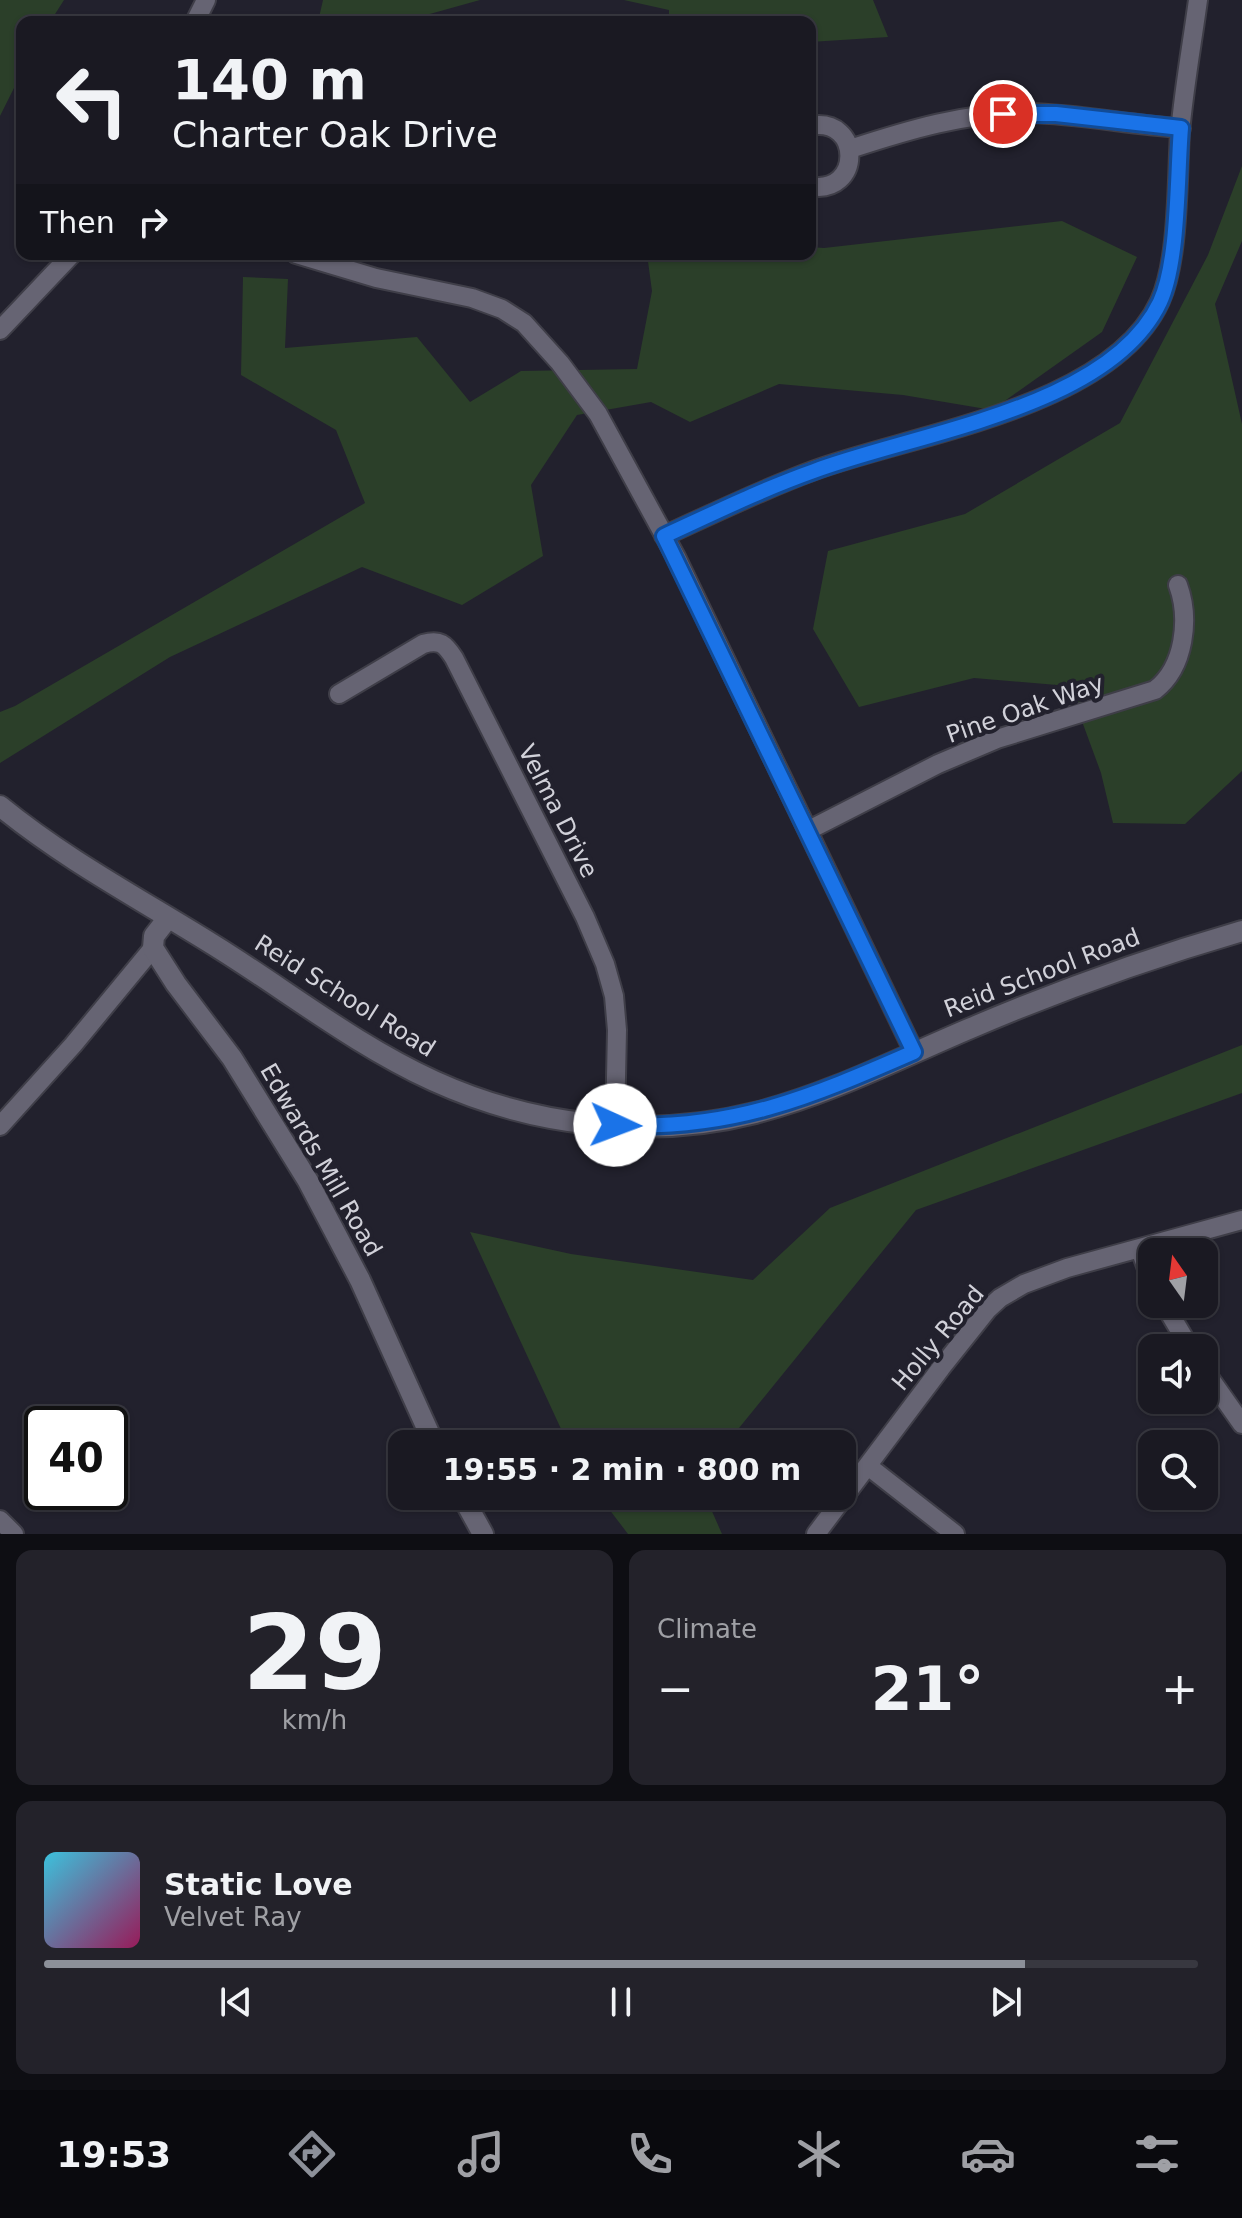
<!DOCTYPE html>
<meta charset="utf-8">
<style>
:root{--surface:#1a1922;--page:#23222a;--text:#f1f3f6;--muted:#9fa0a5;--line:#383840;--accent:#8c9099}
body{margin:0;font-family:"DejaVu Sans",sans-serif;background:var(--page);color:var(--text);height:100vh;display:flex;flex-direction:column;font-size:30px;white-space:nowrap}
*{box-sizing:border-box;margin:0}
p{font-size:26px;color:var(--muted)}
.icon{flex:none;width:44px;height:44px;fill:none;stroke:currentColor;stroke-width:2;stroke-linecap:round;stroke-linejoin:round}
.map{position:relative;height:1534px;overflow:hidden}
.panel{display:flex;flex-direction:column;gap:16px;padding:16px;background:#0e0e13;flex:1}
.panel>*{flex:none}
.top-card{position:absolute;left:16px;top:16px;width:800px;height:244px;border-radius:16px;box-shadow:0 2px 6px #0004,0 0 0 2px var(--line);background:#1a1922;color:var(--text);overflow:hidden}
.needle{width:52px;rotate:346deg}
.buttons{position:absolute;left:1138px;top:1238px;display:grid;gap:16px}
.buttons a{display:grid;place-items:center;width:80px;height:80px;border-radius:16px;background:var(--surface);box-shadow:0 2px 6px #0004,0 0 0 2px var(--line);font-size:40px}
.speed{position:absolute;left:24px;top:1406px;display:flex;gap:16px;font-size:40px;font-weight:700;text-align:center}
.speed>*{display:grid;place-content:center;width:104px;height:104px;border-radius:50%;background:var(--surface);box-shadow:0 2px 6px #0004,0 0 0 2px var(--line);line-height:1}
.speed .limit{border:4px solid #111;border-radius:12px;background:#fff;color:#111}
.pin{position:absolute;display:grid;place-items:center;width:68px;height:68px;color:#fff;margin:-34px;border:4px solid #fff;border-radius:50%;box-shadow:0 2px 8px #0007}
.me{position:absolute;width:88px;margin:-44px;rotate:92deg;stroke-linejoin:round;filter:drop-shadow(0 0 6px #0008)}
.turn{display:flex;align-items:center;gap:28px;height:168px;padding:0 24px;font-size:36px}
.turn .icon{width:104px;height:104px;stroke-width:2.5}
.turn b{display:block;font-size:56px;line-height:68px}
.then{display:flex;align-items:center;height:76px;padding:0 24px;background:#0003;gap:16px;font-size:30px}
.big{font-size:60px;font-weight:700;line-height:1.1}
.panel .tile{flex:1;display:flex;flex-direction:column;justify-content:center;gap:12px;min-width:0;padding:0 28px;border-radius:16px;background:var(--page)}
.panel .dial{align-items:center;gap:0}
.dial b{font-size:104px;line-height:1}
.song{display:flex;align-items:center;gap:24px}
.cover{width:96px;height:96px;border-radius:12px;background:linear-gradient(135deg,hsl(190 70% 55%),hsl(330 70% 35%))}
.played{height:8px;border-radius:4px;background:linear-gradient(90deg,var(--accent) 85%,var(--line) 85%)}
.keys{display:flex;justify-content:space-around;direction:ltr}
.heat{display:flex;justify-content:space-between;align-items:center;font-size:44px;direction:ltr}
.panel .tiles{flex:1;display:grid;gap:16px;grid-template-columns:1fr 1fr}
.tile:last-child{grid-column:span 2}
.trip{position:absolute;left:388px;top:1430px;width:468px;height:80px;border-radius:16px;background:var(--surface);box-shadow:0 2px 6px #0004,0 0 0 2px var(--line);font-weight:700;line-height:80px;text-align:center}
.tab-bar{display:flex;height:128px;justify-content:space-around;align-items:center;background:#0a0a0e;color:var(--muted)}
.tab-bar .icon{width:56px;height:56px}
.tab-bar .on{color:var(--accent)}
.tab-bar b{font-size:36px;color:var(--text)}
.map>svg:first-child{display:block}
.green{fill:#2b3f29}
.lines{fill:none;stroke-linecap:round;stroke-linejoin:round}
.minor-casing{stroke:#3f3e48;stroke-width:22}
.tertiary-casing{stroke:#3f3e48;stroke-width:24}
.minor{stroke:#666473;stroke-width:18}
.tertiary{stroke:#666473;stroke-width:20}
.route-casing{stroke:#114b97;stroke-width:20}
.route{stroke:#1a73e8;stroke-width:14}
.labels{text-anchor:middle;dominant-baseline:central;stroke-width:8;stroke-linejoin:round;paint-order:stroke}
.street-label{font-size:24px;fill:#d1d1d9;stroke:#22212d}
</style>
<div class="map">
<svg width="1242" height="1534" viewBox="0 0 1242 1534">
<rect width="100%" height="100%" fill="#22212d"/>
<path class="green" d="M0 0H64L50 22H22V72L0 116Z
M323 0H480L401 22H318Z
M624 0H873L888 37 810 42V22H669V10Z
M1242 166V241L1215 304 1242 424V771L1185 824 1113 823 1101 773 1069 686 974 678 859 707 813 629 828 551 965 514 1120 423 1208 255Z
M1062 221 1137 257 1102 332 992 410 903 395 779 384 690 422 651 402 577 415 531 485 543 556 462 605 362 567 170 657 0 763V712L15 706 365 503 336 430 241 375 243 277 288 279 285 348 417 337 470 402 521 371 637 369 652 291 647 254H810V247L824 248Z
M1242 1045V1093L916 1210 726 1444H568L470 1232 571 1254 753 1280 830 1208Z
M599 1496H708L707 1500 722 1534H628Z"/>
<g class="lines">
<g class="minor-casing">
<path id="minor" d="M195 22 206 0
M810 126C863 116 862 196 810 186
M850 149C908 130 967 112 1029 113 1080 114 1130 125 1181 128
M296 254 376 278 472 298 502 309 524 323 560 363 598 414 676 557 914 1052
M0 330 72 254
M664 536C714 513 763 489 815 470 914 434 1112 407 1160 301 1179 259 1177 180 1180 133 1184 88 1192 44 1198 0
M339 694 423 644C440 639 445 644 454 658L585 917 605 964 614 996 617 1030 615 1125
M809 830 938 764 997 739 1155 690C1185 667 1190 618 1178 585
M0 1126 73 1045 153 948
M1140 1249 1152 1283
M1164 1304 1190 1348
M1204 1370 1242 1424
M868 1466 955 1534
M0 1520 14 1534
M816 1534 941 1368 988 1309 1000 1298 1024 1284 1067 1268 1242 1220"/>
</g>
<g class="tertiary-casing">
<path id="tertiary" d="M0 806C66 860 140 899 212 944 285 989 355 1045 434 1081 533 1126 649 1140 755 1113 830 1094 900 1058 971 1028 1060 990 1149 958 1242 931
M168 918 154 936 153 948 176 984 232 1058 308 1181 360 1280 434 1444
M462 1496 483 1534"/>
</g>
<use href="#minor" class="minor"/>
<use href="#tertiary" class="tertiary"/>
</g>
<g class="lines">
<g class="route-casing">
<path id="route" d="M615 1125C731 1131 811 1097 914 1052L664 536C714 513 763 489 814 471 915 433 1110 408 1160 302 1179 261 1177 175 1181 128L1056 114H1003"/>
</g>
<use href="#route" class="route"/>
</g>
<g class="labels">
<g class="street-label">
<text transform="translate(1025 709) rotate(-19)">Pine Oak Way</text>
<text transform="translate(558 811) rotate(63)">Velma Drive</text>
<text transform="translate(1042 973) rotate(-21)">Reid School Road</text>
<text transform="translate(345 996) rotate(32)">Reid School Road</text>
<text transform="translate(321 1160) rotate(60)">Edwards Mill Road</text>
<text transform="translate(938 1338) rotate(-50)">Holly Road</text>
</g>
</g>
</svg>
<div class="buttons">
<a><svg class="needle" viewBox="-14 -14 28 28"><path d="M0-13l5 13h-10z" fill="#e53935"/><path d="M0 13l5-13h-10z" fill="#9fa0a5"/></svg></a>
<a><svg class="icon" aria-label="sound" viewBox="0 0 24 24"><path d="M4 9h4l5-4v14l-5-4H4zM17 9q2 3 0 6"/></svg></a>
<a><svg class="icon" aria-label="search" viewBox="0 0 24 24"><circle cx="10" cy="10" r="6"/><path d="M15 15l6 6"/></svg></a>
</div>
<div class="speed"><div class="limit">40</div></div>
<div class="pin" style="left:1003px;top:114px;background:#d93025"><svg class="icon" aria-label="arrive" viewBox="0 0 24 24"><path d="M6 21V4h12l-3 4 3 4H6"/></svg></div>
<svg class="me" style="left:615px;top:1125px" viewBox="-20 -20 40 40"><circle r="19" fill="#fff"/><path d="M0-13L10 11 0 6-10 11z" fill="#1a73e8"/></svg>
<div class="trip">19:55 · 2 min · 800 m</div>
<div class="top-card">
<div class="turn"><svg class="icon" aria-label="left" viewBox="0 0 24 24"><path d="M17 20v-9H6M10 6l-5 5 5 5"/></svg><div><b>140 m</b>Charter Oak Drive</div></div>
<div class="then">Then<svg class="icon" aria-label="right" viewBox="0 0 24 24"><path d="M7 20v-9h11M14 6l5 5-5 5"/></svg></div>
</div>
</div>
<section class="panel">
<div class="tiles">
<div class="tile dial"><b>29</b><p>km/h</p></div>
<div class="tile"><p>Climate</p>
<div class="heat"><a>−</a><b class="big">21°</b><a>+</a></div>
</div>
<div class="tile">
<div class="song"><i class="cover"></i><div><b>Static Love</b><p>Velvet Ray</p></div></div>
<div class="played"></div>
<div class="keys"><svg class="icon" aria-label="previous" viewBox="0 0 24 24"><path d="M18 5L8 12l10 7zM5 5v14"/></svg><svg class="icon" aria-label="pause" viewBox="0 0 24 24"><path d="M8 5v14M16 5v14"/></svg><svg class="icon" aria-label="next" viewBox="0 0 24 24"><path d="M6 5l10 7-10 7zM19 5v14"/></svg></div>
</div>
</div>
</section>
<nav class="tab-bar">
<b>19:53</b>
<svg class="icon on" aria-label="directions" viewBox="0 0 24 24"><path d="M12 3l9 9-9 9-9-9zM9 14v-3h6M13 9l2 2-2 2"/></svg>
<svg class="icon" aria-label="music" viewBox="0 0 24 24"><path d="M9 18V5l10-2v13"/><circle cx="6" cy="18" r="3"/><circle cx="16" cy="16" r="3"/></svg>
<svg class="icon" aria-label="phone" viewBox="0 0 24 24"><path d="M5 4h4l2 5-3 2q2 4 5 5l2-3 5 2v4C11 20 4 13 5 4z"/></svg>
<svg class="icon" aria-label="climate" viewBox="0 0 24 24"><path d="M12 3v18M4 7l16 10M4 17L20 7"/></svg>
<svg class="icon" aria-label="car" viewBox="0 0 24 24"><path d="M5 17H2v-5l4-1 3-4h7l3 4 3 1v5h-3M9 17h6M6 11h13"/><circle cx="7" cy="17" r="2"/><circle cx="17" cy="17" r="2"/></svg>
<svg class="icon" aria-label="filters" viewBox="0 0 24 24"><path d="M4 7h16M4 17h16"/><circle cx="9" cy="7" r="2"/><circle cx="15" cy="17" r="2"/></svg>
</nav>
